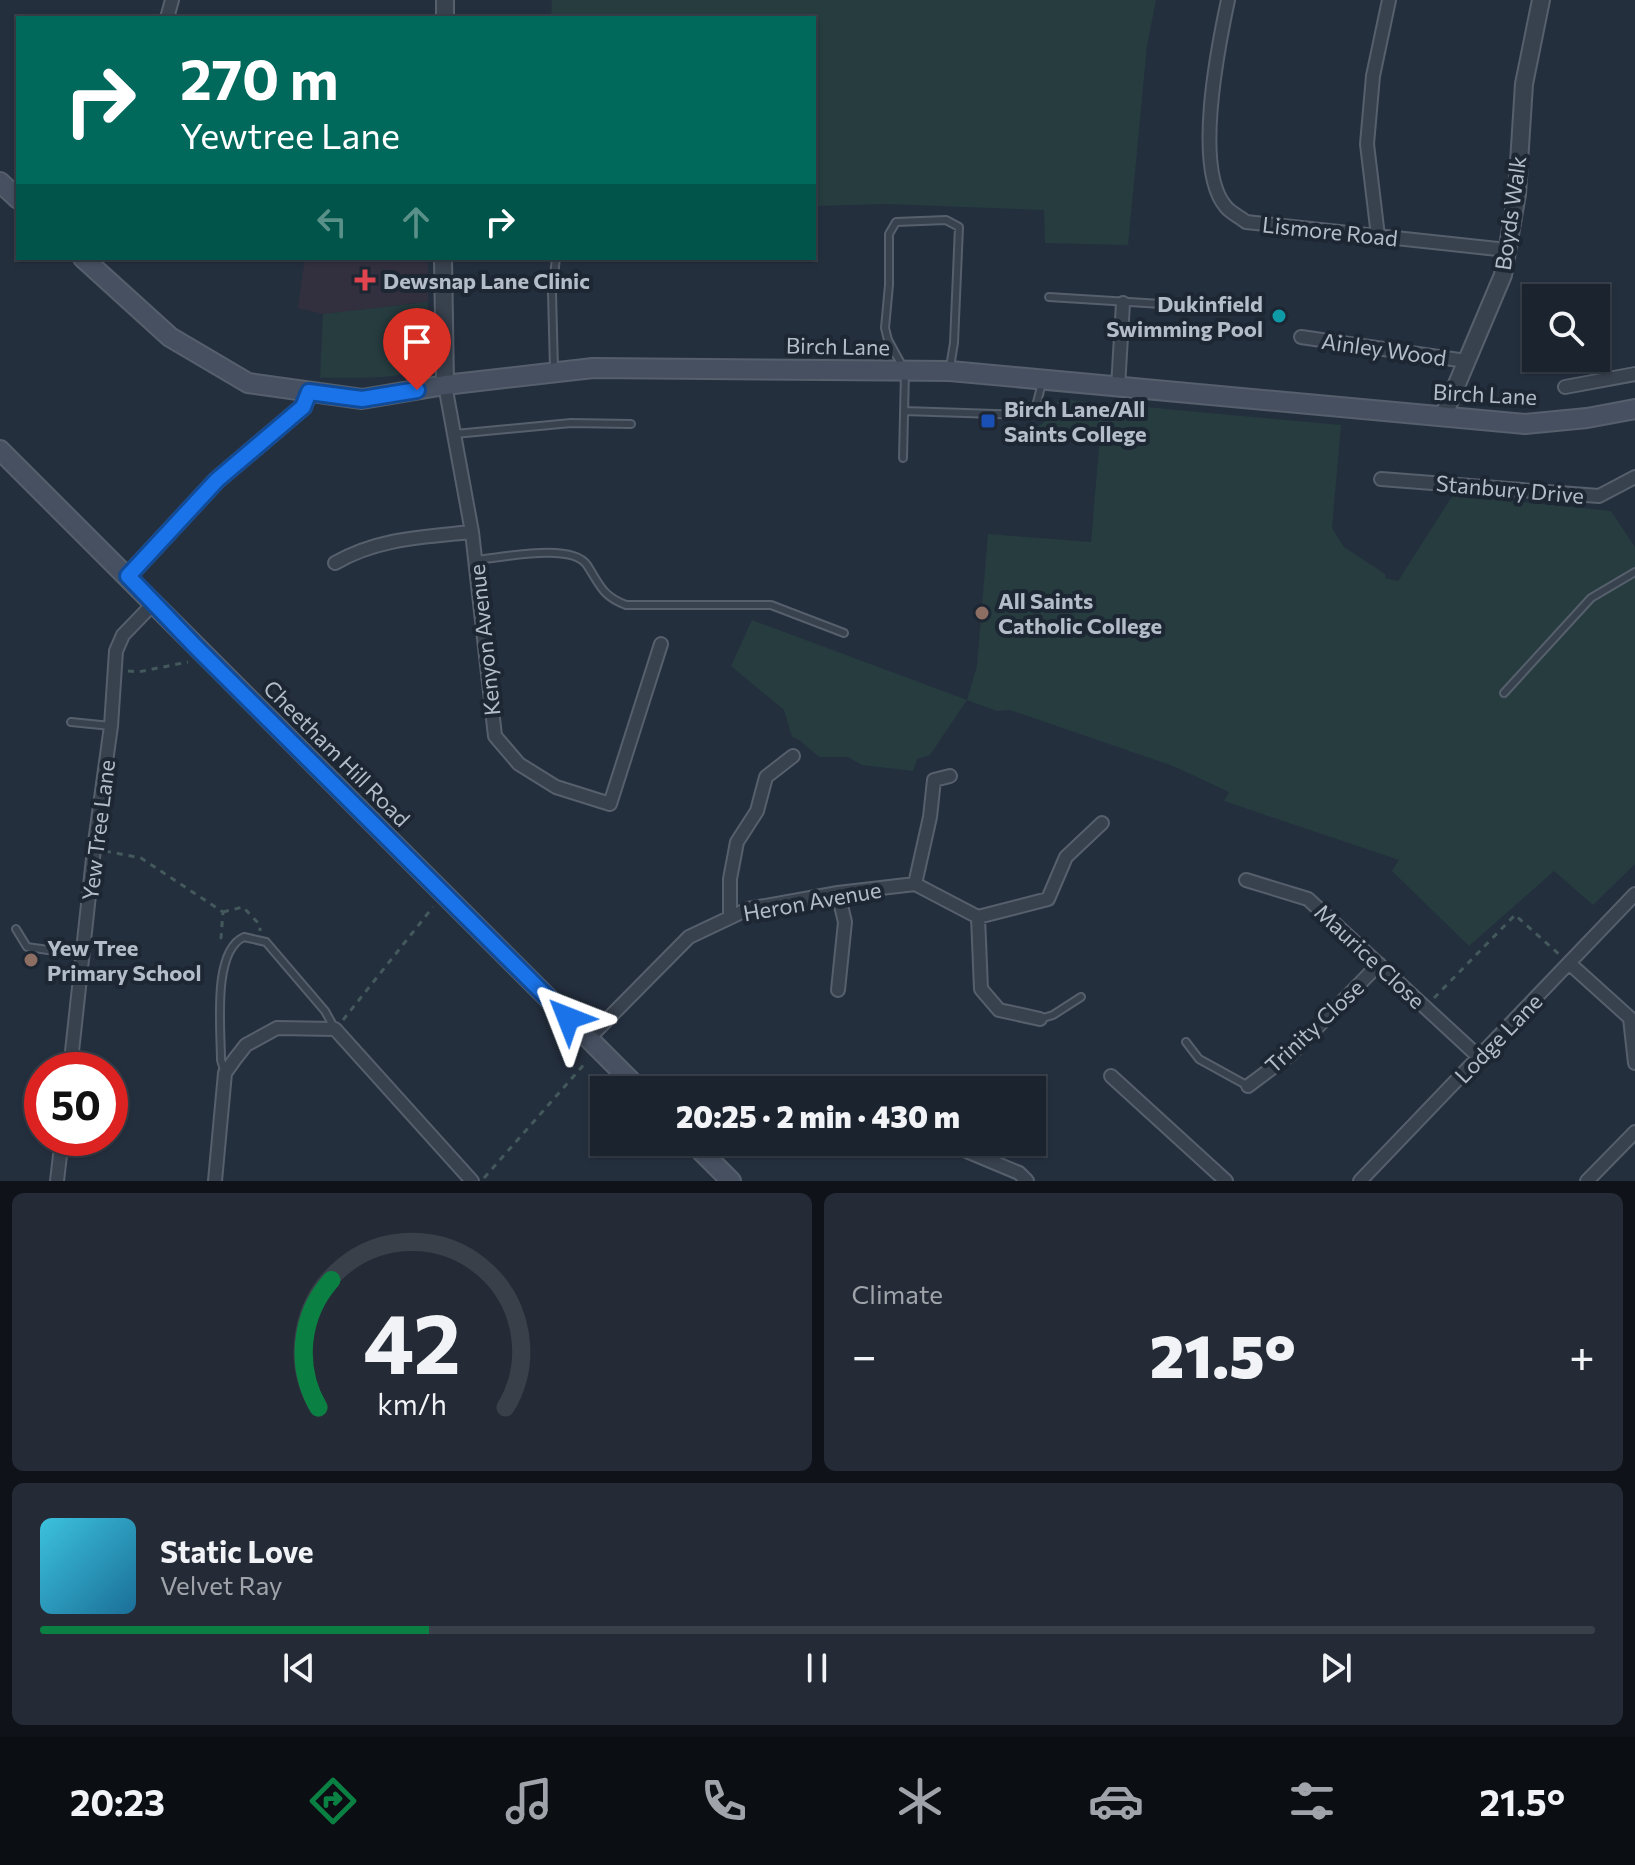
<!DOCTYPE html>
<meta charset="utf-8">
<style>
:root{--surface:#1b232e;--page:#242b36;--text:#f1f3f6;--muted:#a0a4aa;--line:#39404a;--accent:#0b8043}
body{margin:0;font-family:Commissioner,sans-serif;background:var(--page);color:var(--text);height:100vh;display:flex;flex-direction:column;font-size:30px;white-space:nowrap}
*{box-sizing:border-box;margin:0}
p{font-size:26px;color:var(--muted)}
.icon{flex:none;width:44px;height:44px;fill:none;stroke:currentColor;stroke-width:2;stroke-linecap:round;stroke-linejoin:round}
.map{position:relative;height:1181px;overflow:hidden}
.side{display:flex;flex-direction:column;gap:12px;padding:12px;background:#0f1319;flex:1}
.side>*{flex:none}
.banner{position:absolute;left:16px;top:16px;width:800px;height:244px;border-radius:0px;box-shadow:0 2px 6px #0004,0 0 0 2px var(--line);background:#00695c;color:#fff;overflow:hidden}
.tools{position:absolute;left:1522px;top:284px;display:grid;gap:16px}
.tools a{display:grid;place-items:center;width:88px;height:88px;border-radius:0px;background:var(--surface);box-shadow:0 2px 6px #0004,0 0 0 2px var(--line);font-size:40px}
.speed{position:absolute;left:24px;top:1052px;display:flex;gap:16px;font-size:40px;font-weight:700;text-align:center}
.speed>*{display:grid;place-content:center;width:104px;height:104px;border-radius:50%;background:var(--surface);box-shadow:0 2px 6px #0004,0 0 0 2px var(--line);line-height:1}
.speed .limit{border:12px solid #d22;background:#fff;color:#111}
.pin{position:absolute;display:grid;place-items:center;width:68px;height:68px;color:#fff;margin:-82px -34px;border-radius:50% 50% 50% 0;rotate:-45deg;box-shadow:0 0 8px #0007}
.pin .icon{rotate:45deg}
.me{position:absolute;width:88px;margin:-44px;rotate:315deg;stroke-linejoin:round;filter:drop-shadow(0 0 6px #0008)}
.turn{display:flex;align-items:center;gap:28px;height:168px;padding:0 32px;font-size:36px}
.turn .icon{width:104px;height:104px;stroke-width:2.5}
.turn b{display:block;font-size:56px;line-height:68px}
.lanes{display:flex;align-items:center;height:76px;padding:0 32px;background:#0003;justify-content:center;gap:40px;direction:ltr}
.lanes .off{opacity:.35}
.big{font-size:60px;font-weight:800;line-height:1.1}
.side .widget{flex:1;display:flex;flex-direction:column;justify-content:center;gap:12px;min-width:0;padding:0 28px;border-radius:12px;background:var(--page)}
.side .dial{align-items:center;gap:0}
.dial svg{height:208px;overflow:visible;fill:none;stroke:var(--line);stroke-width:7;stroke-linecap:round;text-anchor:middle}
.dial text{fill:var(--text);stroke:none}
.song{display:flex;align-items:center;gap:24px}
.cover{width:96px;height:96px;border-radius:12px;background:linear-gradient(135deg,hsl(190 70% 55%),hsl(200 70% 35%))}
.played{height:8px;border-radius:4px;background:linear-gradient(90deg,var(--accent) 25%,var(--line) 25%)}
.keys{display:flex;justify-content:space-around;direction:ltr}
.heat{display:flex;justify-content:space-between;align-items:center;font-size:44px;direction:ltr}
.side .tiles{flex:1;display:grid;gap:12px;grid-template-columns:1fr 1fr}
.widget:last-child{grid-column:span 2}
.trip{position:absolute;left:590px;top:1076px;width:456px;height:80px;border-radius:0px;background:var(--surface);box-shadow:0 2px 6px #0004,0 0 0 2px var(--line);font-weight:800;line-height:80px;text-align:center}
.tab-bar{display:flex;height:128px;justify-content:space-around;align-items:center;background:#0b0e12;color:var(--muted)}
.tab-bar .icon{width:56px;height:56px}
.tab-bar .selected{color:var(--accent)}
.tab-bar b{font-size:36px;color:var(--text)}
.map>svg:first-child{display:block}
.medical{fill:#32303f}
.green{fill:#263c3f}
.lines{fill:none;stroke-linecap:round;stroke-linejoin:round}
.service-casing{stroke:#565f6c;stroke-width:10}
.minor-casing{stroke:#565f6c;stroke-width:16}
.tertiary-casing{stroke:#565f6c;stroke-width:20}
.secondary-casing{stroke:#565f6c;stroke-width:22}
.path{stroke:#44595c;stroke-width:3;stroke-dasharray:6 6;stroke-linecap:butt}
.service{stroke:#38414e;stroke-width:6}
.minor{stroke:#38414e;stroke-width:12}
.tertiary{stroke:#38414e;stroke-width:16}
.secondary{stroke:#465061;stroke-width:18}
.route-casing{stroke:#114b97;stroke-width:20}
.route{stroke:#1a73e8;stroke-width:14}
.health-dot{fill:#e0444e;stroke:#1d2633;stroke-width:3}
.culture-dot{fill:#0f9aa8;stroke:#1d2633;stroke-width:3}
.transit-dot{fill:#1a4fb4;stroke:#1d2633;stroke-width:3}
.education-dot{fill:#8d6e63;stroke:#1d2633;stroke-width:3}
.labels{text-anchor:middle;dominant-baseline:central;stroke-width:8;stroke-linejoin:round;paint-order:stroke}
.street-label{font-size:22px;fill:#b4bcc9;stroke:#1d2633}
.poi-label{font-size:22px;font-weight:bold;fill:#b4bcc9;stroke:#1d2633;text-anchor:start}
</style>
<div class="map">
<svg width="1635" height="1181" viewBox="0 0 1635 1181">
<rect width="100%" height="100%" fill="#242f3e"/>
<path class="medical" d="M305 258H428V302L323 314 298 308Z"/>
<path class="green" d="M552 0H1156L1147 46 1128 245 1045 243 1044 210 885 204 814 206V18H551Z
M428 302C427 324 429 358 407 372 394 380 338 377 320 378L323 314Z
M1059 399 1341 425 1332 528 1344 547 1385 574V578L1398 581 1453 495 1611 511 1635 547V864L1593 905 1554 871 1469 946 1392 871 1399 860 1224 801 1229 792 1173 766 1010 710 997 711 967 700 930 755 917 759 913 771 862 765 848 757H819L799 740 792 737 784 710 731 666 752 620 967 700 977 666 988 534 1091 542 1100 436 1032 431 1044 422Z"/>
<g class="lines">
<g class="service-casing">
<path id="service" d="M1049 297 1177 305
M554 369 552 293 556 258
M904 411 1028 415 1035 410 1042 383
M455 434 571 423 631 424
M903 458 905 371 888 340 885 328 889 285V234L896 222 946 220 959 227 954 343 950 367
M476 560C500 558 572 542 587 565 600 585 602 596 626 605H771L844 633
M1504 693 1591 598 1635 572
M71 722 111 726
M16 929 27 947 83 955
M1040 1019 1053 1015 1081 997
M1186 1042 1199 1059 1248 1086
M225 1073 221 1060C221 1029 212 951 244 937L266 942 325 1011 335 1029"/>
</g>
<g class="minor-casing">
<path id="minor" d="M1228 0C1218 47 1193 169 1226 207 1231 213 1240 217 1246 222L1507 250
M167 18 172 0
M1378 236 1367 144 1373 76 1389 0
M1301 337 1466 361
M445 385 472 532 495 736 519 764 556 787 610 804 661 644
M1118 387 1123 303
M1565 387 1635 374
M1381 479 1599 496 1635 477
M335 563C378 538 424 537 472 532
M1246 880 1308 899 1479 1057
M915 884 930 817 934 780 950 776
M838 893 845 922 838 990
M730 917V879L737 842 757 811 766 777 793 756
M978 917 1048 899 1066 857 1102 823
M978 917 981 989 999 1010 1040 1019
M1569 963 1630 1018 1635 1063
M589 1038 689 937 748 909 838 893 915 884 978 917
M70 1070 94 849 111 726 116 651 123 635 153 604
M1111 1076 1226 1181
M1248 1086 1291 1054 1379 964
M945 1142 1019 1173 1027 1181
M57 1181 62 1138
M215 1181 225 1073 235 1059 246 1045 277 1028 335 1029 472 1181
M1360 1181 1635 894
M1587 1181 1635 1132"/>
</g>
<g class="tertiary-casing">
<path id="tertiary" d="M445 18V0
M443 258 445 385
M1443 417 1503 275 1517 194 1524 84 1541 0
M128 576 217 480 303 407 309 392"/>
</g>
<g class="secondary-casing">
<path id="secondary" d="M0 182 18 199
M83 258 170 337 248 383 362 399 445 385 593 368 950 371 1525 424 1587 418 1635 409
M0 450 640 1090
M692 1142 731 1181"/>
</g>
<path class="path" d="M128 671 138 672 188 662
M105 851 141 858 223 912 221 938 224 941
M223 912 243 907 260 925V931
M1434 998 1515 915 1560 955
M343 1020 433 907
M484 1178 587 1061"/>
<use href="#service" class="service"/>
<use href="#minor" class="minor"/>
<use href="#tertiary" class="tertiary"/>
<use href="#secondary" class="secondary"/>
</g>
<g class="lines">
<g class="route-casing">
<path id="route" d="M417 390 362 399 309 392 303 407 217 480 128 576 194 645 568 1018"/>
</g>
<use href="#route" class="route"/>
</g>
<path class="health-dot" d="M361 268h8v8h8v8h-8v8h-8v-8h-8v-8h8z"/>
<circle class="culture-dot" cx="1279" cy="316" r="8"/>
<rect class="transit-dot" x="980" y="413" width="16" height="16" rx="4"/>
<g class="education-dot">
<circle cx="982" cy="613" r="8"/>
<circle cx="31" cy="960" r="8"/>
</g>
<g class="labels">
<g class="street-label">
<text transform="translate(1510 213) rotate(-82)">Boyds Walk</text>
<text transform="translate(1330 231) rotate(6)">Lismore Road</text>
<text transform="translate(838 346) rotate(1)">Birch Lane</text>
<text transform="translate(1384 349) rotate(8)">Ainley Wood</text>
<text transform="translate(1485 394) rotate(3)">Birch Lane</text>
<text transform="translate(1510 489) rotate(5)">Stanbury Drive</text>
<text transform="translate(484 640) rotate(-96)">Kenyon Avenue</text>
<text transform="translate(337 753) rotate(45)">Cheetham Hill Road</text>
<text transform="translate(98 830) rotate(-83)">Yew Tree Lane</text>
<text transform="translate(812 901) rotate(-10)">Heron Avenue</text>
<text transform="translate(1370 956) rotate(43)">Maurice Close</text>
<text transform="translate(1314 1026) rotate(-43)">Trinity Close</text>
<text transform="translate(1498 1038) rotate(-46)">Lodge Lane</text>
</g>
<g class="poi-label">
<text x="383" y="280">Dewsnap Lane Clinic</text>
<text x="1263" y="303" text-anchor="end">Dukinfield<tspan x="1263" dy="25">Swimming Pool</tspan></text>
<text x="1004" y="408">Birch Lane/All<tspan x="1004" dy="25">Saints College</tspan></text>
<text x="998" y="600">All Saints<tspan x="998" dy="25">Catholic College</tspan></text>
<text x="47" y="947">Yew Tree<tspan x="47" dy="25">Primary School</tspan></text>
</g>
</g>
</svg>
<div class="tools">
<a><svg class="icon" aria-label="search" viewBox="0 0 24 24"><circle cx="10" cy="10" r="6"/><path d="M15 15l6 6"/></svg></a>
</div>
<div class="speed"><div class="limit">50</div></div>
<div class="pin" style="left:417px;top:390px;background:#d93025"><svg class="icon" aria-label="arrive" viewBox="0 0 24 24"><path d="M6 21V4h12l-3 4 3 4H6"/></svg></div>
<svg class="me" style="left:568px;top:1018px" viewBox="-20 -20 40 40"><path d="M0-17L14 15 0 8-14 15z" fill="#1a73e8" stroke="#fff" stroke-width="4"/></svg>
<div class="trip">20:25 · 2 min · 430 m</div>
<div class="banner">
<div class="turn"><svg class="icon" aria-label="right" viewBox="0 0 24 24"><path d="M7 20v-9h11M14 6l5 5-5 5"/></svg><div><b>270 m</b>Yewtree Lane</div></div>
<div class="lanes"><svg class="icon off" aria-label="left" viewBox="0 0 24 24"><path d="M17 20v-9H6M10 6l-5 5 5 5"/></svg><svg class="icon off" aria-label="ahead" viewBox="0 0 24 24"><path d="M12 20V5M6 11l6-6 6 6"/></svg><svg class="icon" aria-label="right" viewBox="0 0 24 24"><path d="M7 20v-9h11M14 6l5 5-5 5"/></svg></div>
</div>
</div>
<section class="side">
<div class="tiles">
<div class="widget dial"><svg viewBox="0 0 100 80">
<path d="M14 69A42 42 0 1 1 86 69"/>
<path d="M14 69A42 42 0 0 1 19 20" stroke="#0b8043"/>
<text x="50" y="56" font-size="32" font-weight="700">42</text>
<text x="50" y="72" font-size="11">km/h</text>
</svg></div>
<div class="widget"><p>Climate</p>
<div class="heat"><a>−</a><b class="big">21.5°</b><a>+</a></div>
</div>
<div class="widget">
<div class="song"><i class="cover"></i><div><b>Static Love</b><p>Velvet Ray</p></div></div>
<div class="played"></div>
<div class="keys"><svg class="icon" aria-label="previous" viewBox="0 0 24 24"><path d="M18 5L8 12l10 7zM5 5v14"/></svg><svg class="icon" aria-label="pause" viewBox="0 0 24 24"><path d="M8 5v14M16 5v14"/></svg><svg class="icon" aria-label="next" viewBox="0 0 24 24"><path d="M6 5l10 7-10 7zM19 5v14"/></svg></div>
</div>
</div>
</section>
<nav class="tab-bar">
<b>20:23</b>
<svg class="icon selected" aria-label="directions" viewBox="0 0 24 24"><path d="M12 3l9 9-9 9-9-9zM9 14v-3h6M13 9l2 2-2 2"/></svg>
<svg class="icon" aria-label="music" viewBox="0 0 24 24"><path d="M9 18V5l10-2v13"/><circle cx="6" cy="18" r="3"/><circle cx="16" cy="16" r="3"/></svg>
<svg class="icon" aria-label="phone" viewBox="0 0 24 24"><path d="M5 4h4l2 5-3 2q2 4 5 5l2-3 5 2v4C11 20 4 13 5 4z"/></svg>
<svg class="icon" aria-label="climate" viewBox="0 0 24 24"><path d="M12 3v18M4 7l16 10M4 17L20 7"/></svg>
<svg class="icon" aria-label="car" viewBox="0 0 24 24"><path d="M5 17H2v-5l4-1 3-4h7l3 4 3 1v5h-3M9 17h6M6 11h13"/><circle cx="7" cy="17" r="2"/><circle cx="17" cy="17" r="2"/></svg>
<svg class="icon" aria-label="filters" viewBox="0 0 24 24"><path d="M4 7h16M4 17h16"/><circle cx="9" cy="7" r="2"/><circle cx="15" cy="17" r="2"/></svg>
<b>21.5°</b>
</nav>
